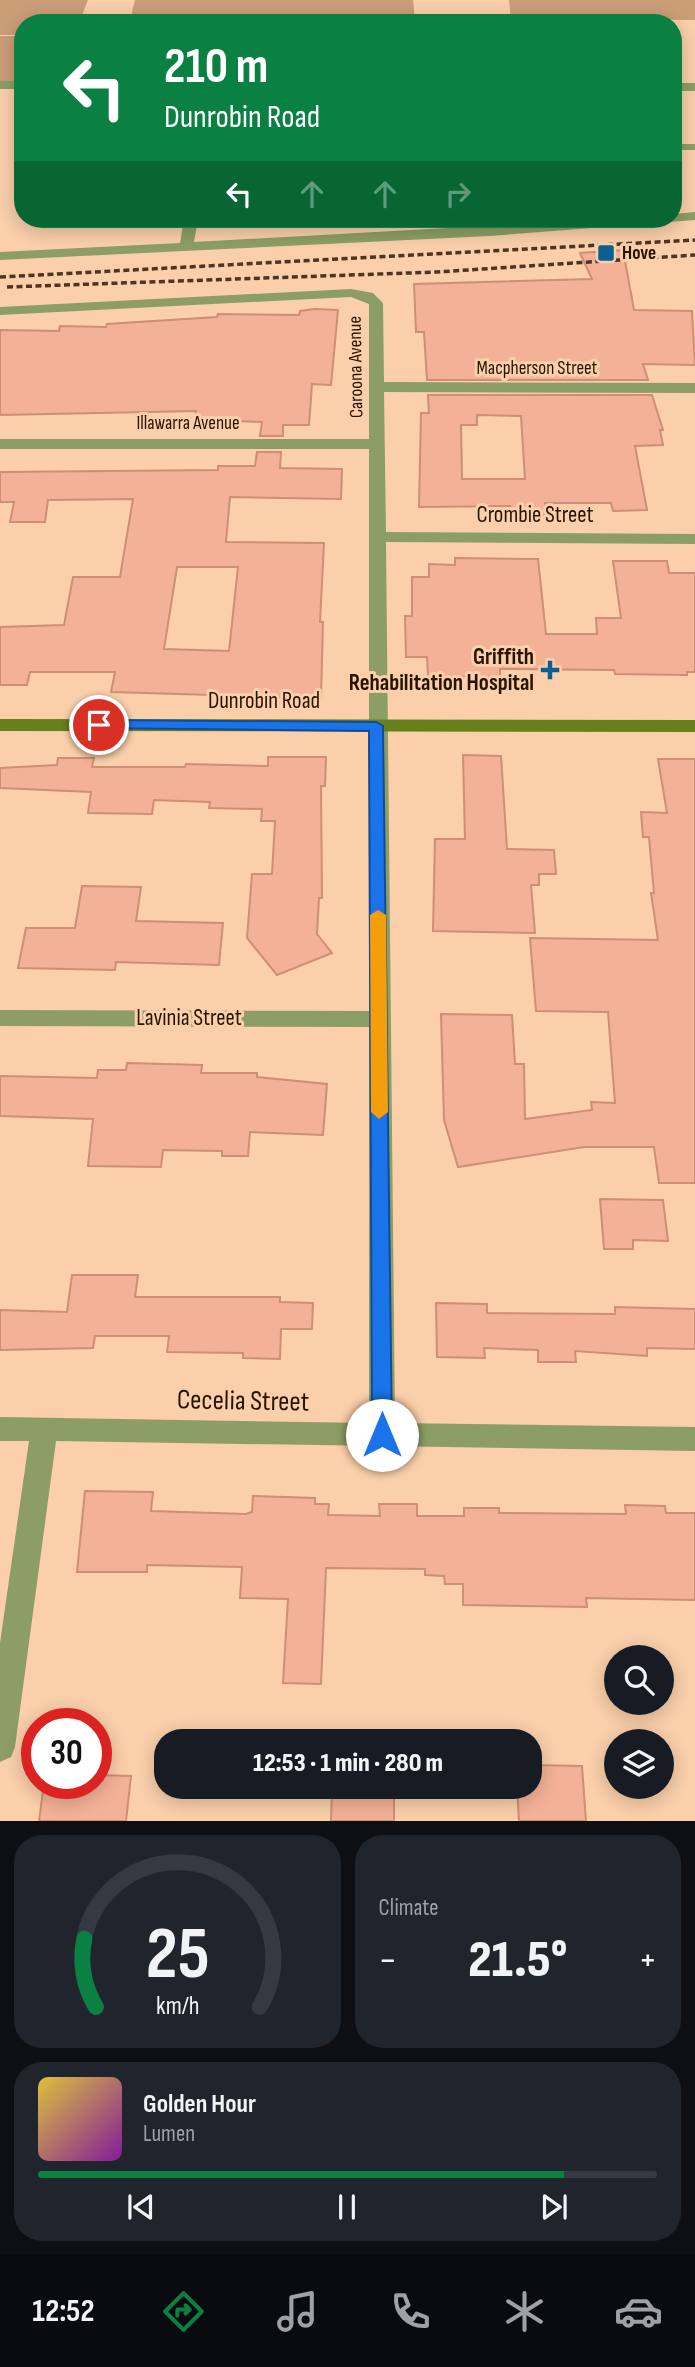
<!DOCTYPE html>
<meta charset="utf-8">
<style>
:root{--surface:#171b24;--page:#20242c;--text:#f1f3f6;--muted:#9ea1a6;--line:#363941;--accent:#0b8043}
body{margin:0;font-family:"Sofia Sans Condensed",sans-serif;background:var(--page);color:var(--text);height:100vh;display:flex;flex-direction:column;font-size:26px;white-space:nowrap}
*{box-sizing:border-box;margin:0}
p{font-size:23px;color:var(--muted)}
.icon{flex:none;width:38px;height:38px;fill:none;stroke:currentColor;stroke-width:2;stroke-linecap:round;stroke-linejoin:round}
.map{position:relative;height:1821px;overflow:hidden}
.sheet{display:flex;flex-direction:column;gap:14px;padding:14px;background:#0d0f14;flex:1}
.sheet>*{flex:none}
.hud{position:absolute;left:14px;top:14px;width:668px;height:214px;border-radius:28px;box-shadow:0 4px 18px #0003;background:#0b8043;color:#fff;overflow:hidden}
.tools{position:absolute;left:604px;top:1645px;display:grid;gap:14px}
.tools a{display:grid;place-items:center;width:70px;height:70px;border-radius:50%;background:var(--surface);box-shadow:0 4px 18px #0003;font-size:35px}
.speed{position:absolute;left:21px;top:1708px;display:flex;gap:14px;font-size:35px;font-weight:700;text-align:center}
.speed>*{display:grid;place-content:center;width:91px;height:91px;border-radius:50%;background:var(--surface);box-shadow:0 4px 18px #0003;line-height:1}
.speed .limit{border:10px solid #d22;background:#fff;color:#111}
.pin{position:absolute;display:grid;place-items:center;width:60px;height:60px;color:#fff;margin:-30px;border:4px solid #fff;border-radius:50%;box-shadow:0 2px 7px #0007}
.me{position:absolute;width:77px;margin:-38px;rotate:0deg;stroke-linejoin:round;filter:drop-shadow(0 0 5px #0008)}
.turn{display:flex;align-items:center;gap:24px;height:147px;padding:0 35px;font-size:32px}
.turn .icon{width:91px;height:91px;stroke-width:2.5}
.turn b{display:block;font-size:49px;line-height:60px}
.lanes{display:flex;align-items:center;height:66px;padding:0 35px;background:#0003;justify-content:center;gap:35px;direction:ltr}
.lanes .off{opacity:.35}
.big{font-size:52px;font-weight:800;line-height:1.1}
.sheet .card{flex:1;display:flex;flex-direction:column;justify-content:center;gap:10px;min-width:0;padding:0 24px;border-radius:28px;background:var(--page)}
.sheet .dial{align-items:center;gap:0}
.dial svg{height:182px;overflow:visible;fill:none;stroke:var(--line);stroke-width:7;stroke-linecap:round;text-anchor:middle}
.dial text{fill:var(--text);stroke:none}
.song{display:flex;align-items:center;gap:21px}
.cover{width:84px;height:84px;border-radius:10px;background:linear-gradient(135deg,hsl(50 70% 55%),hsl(290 70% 35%))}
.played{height:7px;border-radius:4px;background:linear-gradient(90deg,var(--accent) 85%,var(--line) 85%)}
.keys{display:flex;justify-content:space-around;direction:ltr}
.heat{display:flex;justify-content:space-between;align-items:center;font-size:38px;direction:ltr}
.sheet .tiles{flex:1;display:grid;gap:14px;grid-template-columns:1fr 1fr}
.card:last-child{grid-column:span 2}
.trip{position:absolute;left:154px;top:1729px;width:388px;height:70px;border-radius:28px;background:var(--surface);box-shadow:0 4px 18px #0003;font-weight:800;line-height:70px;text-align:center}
.tabs{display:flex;height:112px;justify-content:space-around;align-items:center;background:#090b0e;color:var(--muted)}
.tabs .icon{width:49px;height:49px}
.tabs .on{color:var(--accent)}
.tabs b{font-size:32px;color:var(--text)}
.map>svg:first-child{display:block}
.green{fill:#cb9e77}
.building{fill:#f3b297;stroke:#cd8f75;stroke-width:2;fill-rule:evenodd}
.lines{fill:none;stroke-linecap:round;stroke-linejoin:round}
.lane{fill:#8c9e65;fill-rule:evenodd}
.street{fill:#8c9e65;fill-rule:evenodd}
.secondary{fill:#67801e;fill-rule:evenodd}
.rail{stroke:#4c3521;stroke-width:3.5;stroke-dasharray:6 3.5;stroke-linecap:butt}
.route{fill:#1a73e8;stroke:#114b97;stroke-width:2}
.slow{fill:#f59e0b}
.poi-dot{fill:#0c5f91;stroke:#facfaa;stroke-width:2.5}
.labels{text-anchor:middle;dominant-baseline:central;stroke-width:6;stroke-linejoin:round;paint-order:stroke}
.far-poi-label{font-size:19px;font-weight:bold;fill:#261403;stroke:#facfaa;text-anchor:start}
.far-street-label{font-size:19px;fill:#261403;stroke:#facfaa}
.street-label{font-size:23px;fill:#261403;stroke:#facfaa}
.poi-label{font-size:23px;font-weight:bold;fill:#261403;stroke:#facfaa;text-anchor:end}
.near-street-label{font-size:28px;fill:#261403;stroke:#facfaa}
</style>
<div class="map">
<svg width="695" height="1821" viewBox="0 0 695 1821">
<rect width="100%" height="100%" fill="#facfaa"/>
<path class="green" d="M0 0H88L79 23H23V35H0Z
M135 0H413L415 19 412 23H135L131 16Z
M509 0H695V20L511 19Z
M0 36H23V81H0Z"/>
<path class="building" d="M623 250 634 310 692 311 695 365 643 364 648 380H427L424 332H416L414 284 592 279 580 253Z
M315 309 338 310 331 385 312 384 309 425H283V436H260L262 422 195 420 196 411 0 415V330L59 331 60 326 106 327 107 324 217 317 218 314 299 315 300 311Z
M428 395H652L663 430H660L663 445 635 446 647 510 613 511 611 503H545L547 515 511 514 510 506 419 507 421 413H429ZM477 415 521 416 525 479H462L461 425H477Z
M257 452H281L280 468 342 469 341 499 230 497 226 542 324 543 320 622H323L321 698 111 692 115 672H30L27 685H0V627L64 625 73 577H120L133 499 48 500 45 522H10L14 502H0V472L218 470V466H255ZM177 567H238L229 651 164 649Z
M455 558 538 559 546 634H597L596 618H621L613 561H667L669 573H695V672H687V675L615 674 614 670 500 669V677L428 676 427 657H406L405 616H412V577H429V564L455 565Z
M463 755 501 756 507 849 554 850 556 874H539V885H531L535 933 433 931 435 839H465Z
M268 757H326L325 786H321L322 898H319L317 934 332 953 277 975 247 938 252 874H272L275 821H261L262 809 209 808 210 802 154 800 152 814 88 813 91 792 0 788V768L57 765 58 758H94L92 767H185L186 764 268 766Z
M658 759H695V1183H659L654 1147H584L458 1167 444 1120 441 1014 512 1015 515 1064H524L525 1119 592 1110 591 1102 615 1103 608 1012 536 1011 530 938 658 940 651 893H654L649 837H643L641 812 667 813Z
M82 886 141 887 136 921 223 923 219 965 116 962 115 970 18 968 26 928H75Z
M127 1063 202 1065 201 1073H257V1077L327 1084 323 1135 250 1132 248 1156H222V1151L163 1150 161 1167 88 1166 93 1119 0 1116V1076L97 1078 98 1070H126Z
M600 1199 663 1200 668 1241 633 1240V1249H604Z
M72 1275H138L135 1297H280V1302L313 1303 312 1329H281L280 1359 243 1358V1353L167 1352 169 1336H95L93 1348 0 1350V1310L67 1312Z
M436 1303 487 1304V1313L615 1314V1307L695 1309V1349L647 1348V1356L575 1351 576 1362H538V1350L484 1348 485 1358 437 1357Z
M85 1491 153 1492 151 1511 246 1514 252 1512 253 1496 315 1498V1504H329L328 1515 380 1516 379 1504H417V1516H464V1508H499V1513L626 1514 625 1505 665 1506 666 1513H695V1600L586 1598 587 1607 463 1605V1584H445L444 1576 425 1575V1569L326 1568 321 1684 283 1683 288 1599 240 1598 242 1567 147 1565V1572H77Z
M530 1765 582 1766 586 1821H519L517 1787H530Z
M96 1775 131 1776 126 1821H39L44 1783H96Z
M332 1787H394V1821H331Z"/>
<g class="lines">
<path class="lane" d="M674 144H695V150H674Z"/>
<path class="street" d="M0 81H23V89H0Z
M674 83H695V91H674Z
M695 212V220L490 236 0 260V252L180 243 184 219H198L194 242 612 219H674V214Z
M351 289 373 293 383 303 384 382 695 383V393L384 392 386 532 695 534V544L386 542 395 1423 695 1427V1451L56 1441 15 1747 11 1757 0 1762V1643L29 1441H0V1417L369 1423V1027L0 1026V1010L369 1011V449H0V439H369V304L351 297 0 315V307Z"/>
<path class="secondary" d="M0 719 695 720V732L0 731Z"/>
<path class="rail" d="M0 277 695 240
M7 287 437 272 695 255"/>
</g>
<path class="route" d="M99 720 376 722 383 726 392 1435 389 1442 382 1444 375 1442 372 1435 369 731 94 728 91 725Z"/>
<path class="slow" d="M378 910 386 915 388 1112 379 1119 371 1112 370 915Z"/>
<g class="poi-dot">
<rect x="597" y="244" width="18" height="18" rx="3.5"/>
<path d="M546.5 659.5h7v7h7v7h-7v7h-7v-7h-7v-7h7z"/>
</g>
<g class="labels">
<g class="far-poi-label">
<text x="622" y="253">Hove</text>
</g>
<g class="far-street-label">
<text transform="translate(356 367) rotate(-91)">Caroona Avenue</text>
<text x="537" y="368">Macpherson Street</text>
<text x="188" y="423">Illawarra Avenue</text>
</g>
<g class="street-label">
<text x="535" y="515">Crombie Street</text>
<text x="264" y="701">Dunrobin Road</text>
<text x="189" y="1018">Lavinia Street</text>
</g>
<g class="poi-label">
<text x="534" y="657">Griffith<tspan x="534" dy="26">Rehabilitation Hospital</tspan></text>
</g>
<g class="near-street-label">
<text transform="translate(243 1401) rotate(1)">Cecelia Street</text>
</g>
</g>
</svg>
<div class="tools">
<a><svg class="icon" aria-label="search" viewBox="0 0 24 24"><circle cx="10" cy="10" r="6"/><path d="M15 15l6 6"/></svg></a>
<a><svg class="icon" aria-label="layers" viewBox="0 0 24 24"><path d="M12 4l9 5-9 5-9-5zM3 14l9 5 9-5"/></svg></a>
</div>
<div class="speed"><div class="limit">30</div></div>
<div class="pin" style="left:99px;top:725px;background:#d93025"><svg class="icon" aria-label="arrive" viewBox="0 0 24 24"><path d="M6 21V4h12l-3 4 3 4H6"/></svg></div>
<svg class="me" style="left:382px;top:1435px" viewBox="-20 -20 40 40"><circle r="19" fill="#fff"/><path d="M0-13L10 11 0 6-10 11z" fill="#1a73e8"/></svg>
<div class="trip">12:53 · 1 min · 280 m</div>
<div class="hud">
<div class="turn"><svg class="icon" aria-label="left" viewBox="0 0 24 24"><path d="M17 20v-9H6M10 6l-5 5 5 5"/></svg><div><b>210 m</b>Dunrobin Road</div></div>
<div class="lanes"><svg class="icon" aria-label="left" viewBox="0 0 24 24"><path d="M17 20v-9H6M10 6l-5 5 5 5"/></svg><svg class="icon off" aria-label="ahead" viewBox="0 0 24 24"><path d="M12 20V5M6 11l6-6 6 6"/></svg><svg class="icon off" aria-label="ahead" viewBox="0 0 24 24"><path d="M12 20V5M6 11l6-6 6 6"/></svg><svg class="icon off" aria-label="right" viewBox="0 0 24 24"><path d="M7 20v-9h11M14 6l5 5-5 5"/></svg></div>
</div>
</div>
<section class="sheet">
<div class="tiles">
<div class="card dial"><svg viewBox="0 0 100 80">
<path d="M14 69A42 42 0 1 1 86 69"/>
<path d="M14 69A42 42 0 0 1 9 39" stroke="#0b8043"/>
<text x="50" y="56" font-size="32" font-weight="700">25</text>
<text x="50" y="72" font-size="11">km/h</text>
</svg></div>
<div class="card"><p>Climate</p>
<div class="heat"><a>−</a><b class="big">21.5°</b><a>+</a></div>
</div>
<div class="card">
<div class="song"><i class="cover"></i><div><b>Golden Hour</b><p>Lumen</p></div></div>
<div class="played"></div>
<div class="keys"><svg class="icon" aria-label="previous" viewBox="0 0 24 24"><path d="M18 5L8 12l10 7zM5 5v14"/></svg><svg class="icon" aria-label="pause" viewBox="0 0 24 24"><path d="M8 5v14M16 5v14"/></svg><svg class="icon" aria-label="next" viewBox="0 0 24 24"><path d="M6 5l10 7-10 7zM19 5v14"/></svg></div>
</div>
</div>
</section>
<nav class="tabs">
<b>12:52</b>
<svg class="icon on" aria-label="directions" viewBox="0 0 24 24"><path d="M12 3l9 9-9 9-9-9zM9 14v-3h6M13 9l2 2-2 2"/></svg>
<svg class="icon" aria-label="music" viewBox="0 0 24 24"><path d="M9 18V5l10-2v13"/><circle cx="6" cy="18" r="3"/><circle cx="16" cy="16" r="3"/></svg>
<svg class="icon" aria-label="phone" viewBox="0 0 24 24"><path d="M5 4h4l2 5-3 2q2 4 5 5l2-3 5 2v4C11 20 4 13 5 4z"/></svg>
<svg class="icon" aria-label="climate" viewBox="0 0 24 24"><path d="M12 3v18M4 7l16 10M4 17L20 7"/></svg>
<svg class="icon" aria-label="car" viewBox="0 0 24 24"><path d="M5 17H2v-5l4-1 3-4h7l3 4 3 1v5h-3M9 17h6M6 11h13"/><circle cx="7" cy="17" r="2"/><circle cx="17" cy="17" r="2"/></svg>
</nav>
